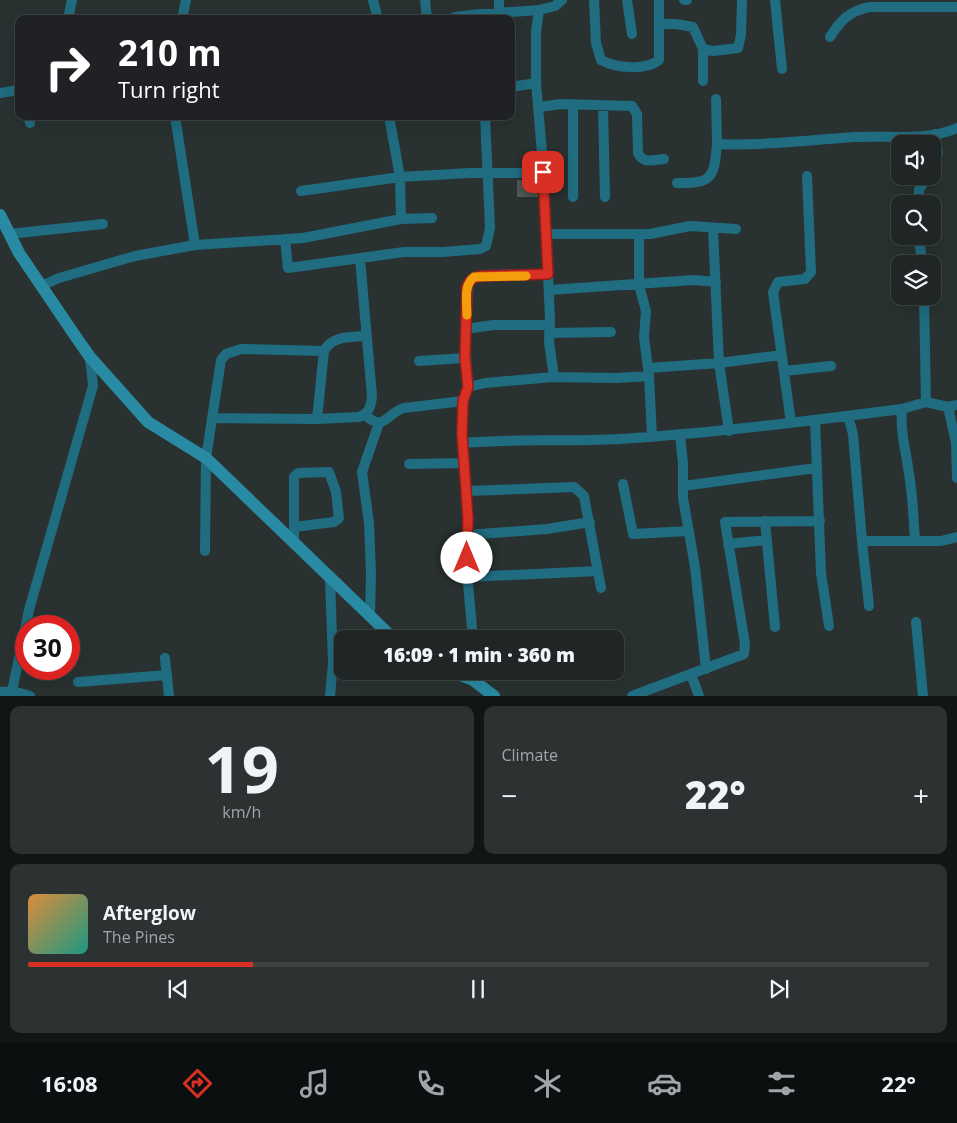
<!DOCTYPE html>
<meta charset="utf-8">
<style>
:root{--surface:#1f2625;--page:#2c3232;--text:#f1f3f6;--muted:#a1a5a7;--line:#3c4342;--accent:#d93025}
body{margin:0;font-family:"Open Sans",sans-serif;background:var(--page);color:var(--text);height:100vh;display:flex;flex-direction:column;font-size:19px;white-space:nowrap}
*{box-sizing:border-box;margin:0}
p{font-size:16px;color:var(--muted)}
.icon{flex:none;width:28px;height:28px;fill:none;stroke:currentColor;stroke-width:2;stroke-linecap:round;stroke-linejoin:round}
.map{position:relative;height:696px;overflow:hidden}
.drawer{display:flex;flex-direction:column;gap:10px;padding:10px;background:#111514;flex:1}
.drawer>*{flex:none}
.hud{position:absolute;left:15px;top:15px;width:500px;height:105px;border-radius:10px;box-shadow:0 5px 20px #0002,0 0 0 1px var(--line);background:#202124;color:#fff;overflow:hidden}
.fabs{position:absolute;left:891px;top:135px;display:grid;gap:10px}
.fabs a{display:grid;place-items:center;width:50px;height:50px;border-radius:10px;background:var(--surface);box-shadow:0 5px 20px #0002,0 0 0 1px var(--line);font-size:25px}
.speed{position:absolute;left:15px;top:615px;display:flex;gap:10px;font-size:25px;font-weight:700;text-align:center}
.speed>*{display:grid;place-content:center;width:65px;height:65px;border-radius:50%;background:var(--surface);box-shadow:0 5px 20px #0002,0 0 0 1px var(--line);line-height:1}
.speed .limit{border:8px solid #d22;background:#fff;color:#111}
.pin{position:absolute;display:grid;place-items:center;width:42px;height:42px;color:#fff;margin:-21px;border-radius:10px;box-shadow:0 2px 8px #0006}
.me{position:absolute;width:55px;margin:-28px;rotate:0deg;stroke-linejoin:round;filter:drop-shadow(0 0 4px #0008)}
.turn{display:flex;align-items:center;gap:18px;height:105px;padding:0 20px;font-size:22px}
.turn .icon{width:65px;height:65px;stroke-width:2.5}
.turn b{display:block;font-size:35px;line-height:42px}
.big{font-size:38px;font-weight:800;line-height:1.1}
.drawer .card{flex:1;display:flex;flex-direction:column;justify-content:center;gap:8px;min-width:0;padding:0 18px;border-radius:10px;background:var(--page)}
.drawer .dial{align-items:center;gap:0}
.dial b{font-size:65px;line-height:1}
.song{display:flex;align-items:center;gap:15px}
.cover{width:60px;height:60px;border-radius:8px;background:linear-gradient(135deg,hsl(30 70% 55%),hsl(170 70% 35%))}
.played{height:5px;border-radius:2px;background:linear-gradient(90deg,var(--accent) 25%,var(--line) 25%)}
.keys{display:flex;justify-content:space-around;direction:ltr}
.heat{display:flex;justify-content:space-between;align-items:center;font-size:28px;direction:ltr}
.drawer .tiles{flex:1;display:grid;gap:10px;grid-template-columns:1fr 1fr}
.card:last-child{grid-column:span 2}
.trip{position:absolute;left:334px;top:630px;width:290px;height:50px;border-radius:10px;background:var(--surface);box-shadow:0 5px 20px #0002,0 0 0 1px var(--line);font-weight:800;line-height:50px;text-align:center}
.dock{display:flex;height:80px;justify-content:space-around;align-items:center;background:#0c0f0f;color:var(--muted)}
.dock .icon{width:35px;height:35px}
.dock .on{color:var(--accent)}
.dock b{font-size:22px;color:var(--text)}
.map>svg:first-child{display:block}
.building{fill:#525954}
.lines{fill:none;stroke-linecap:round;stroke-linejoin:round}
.street{stroke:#206c80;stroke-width:10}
.secondary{stroke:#298ba3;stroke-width:12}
.route-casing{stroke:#8d1f18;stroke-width:12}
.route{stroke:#d93025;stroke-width:9}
.slow{stroke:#f59e0b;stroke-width:9}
</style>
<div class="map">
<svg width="957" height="696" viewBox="0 0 957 696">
<rect width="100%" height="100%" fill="#293231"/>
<path class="building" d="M517 180H537L538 197H517Z"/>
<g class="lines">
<path class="street" d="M373 0 378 19
M425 0 427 19
M594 0 596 43 601 60C616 68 645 71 659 60V0
M627 0 632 34
M684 0H687
M775 0 782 69
M499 12V0
M455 17 481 14
M68 19 72 0
M182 19 186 0
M481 19V14L539 10
M660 24H676L693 27 703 49 713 51 738 48 741 35 742 0
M830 37C841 20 849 11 870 7H957
M703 49V81
M511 87 536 83
M0 93 19 90
M716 99 717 144
M603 106 605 197
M539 107 561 104 632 106 637 114 638 153C643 164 654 160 664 159
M28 116 30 123
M175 116 195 245
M932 169 938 153 935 134
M677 183C713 184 714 177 717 144 763 146 808 140 855 137 888 135 925 142 957 128
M301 191 400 177 470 173H543
M573 197V105
M918 204 919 190 927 176
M401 219 432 218
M9 234 103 224
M546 234H650L690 226 736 229
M639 234V285L646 311 644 337 649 376 652 437
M919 236 922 264
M285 239 288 268 404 252H443L480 249 486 246 490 228 485 116
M41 286 59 278 135 256 195 245 303 238 401 219 400 177 389 116
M549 290 694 280 716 282
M924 296 926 402
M466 329 493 325H550
M549 333 611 332
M419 361 465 358
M648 368 719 363 713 229
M784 371 831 366
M554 377 616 378 649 376
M468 387 465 334 469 282 474 277 483 275 547 274
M948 407 956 443 957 478
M902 409C900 432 906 451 909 474 913 495 913 517 915 539
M365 415C385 433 386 413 404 408L463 401
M848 416 853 434 862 541H941L957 537
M212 418 317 419 359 417C369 413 371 407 372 396L360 259
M317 419 324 351C332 336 350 337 366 336
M815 420 821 573 829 626
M791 423 773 292 778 282 805 279 811 272 807 176
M729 431 719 363 782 355
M680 435 683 463V498L695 567 706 669
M463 443C515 438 567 442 619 439 714 433 808 421 902 409L926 402 948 407 957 405
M409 464 465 463
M623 484 633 534 688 531
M683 486 816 468
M467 491 574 487 584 496 601 588
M765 521 775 627
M467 535 547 529 590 522
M862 541 869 606
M294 544V477L298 473 329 472 336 492 339 518 334 522 294 527
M728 544 767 540
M205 551 206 458 221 360 226 354 241 349 324 351
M468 577 598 571
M370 614 371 574 369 523 362 472 379 423
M916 622 923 696
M473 639 467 572 468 518 462 434 463 401 468 387 485 383 554 377 549 342 550 319 543 165 536 83V32L539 10 555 6 562 0
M165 658 169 696
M691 674 699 696
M78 682 167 675
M0 692 13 691 30 696
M11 696 29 610 93 386 90 357
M330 696 333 663 330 579
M632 696 744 654 745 644 725 522 820 521"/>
<path class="secondary" d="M0 215 19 253 78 340 90 357 148 422 206 458 394 639
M449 671 473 680 494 696"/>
</g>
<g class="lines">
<g class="route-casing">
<path id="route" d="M467 558 468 518 462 434 463 401 468 387 465 358 467 287C470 279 474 277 482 276L548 274 543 172"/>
</g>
<use href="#route" class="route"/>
<path class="slow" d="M467 315C467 302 463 286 474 277L526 276"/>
</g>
</svg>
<div class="fabs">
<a><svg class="icon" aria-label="sound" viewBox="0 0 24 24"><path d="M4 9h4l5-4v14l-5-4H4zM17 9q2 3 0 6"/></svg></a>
<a><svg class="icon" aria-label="search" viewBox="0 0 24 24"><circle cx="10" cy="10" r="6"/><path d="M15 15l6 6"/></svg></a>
<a><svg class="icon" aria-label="layers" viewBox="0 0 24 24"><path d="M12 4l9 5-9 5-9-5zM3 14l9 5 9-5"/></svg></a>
</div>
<div class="speed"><div class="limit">30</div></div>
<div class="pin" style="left:543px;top:172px;background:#d93025"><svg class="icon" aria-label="arrive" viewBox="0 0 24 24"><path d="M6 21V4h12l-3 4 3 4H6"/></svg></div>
<svg class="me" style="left:467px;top:558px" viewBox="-20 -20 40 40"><circle r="19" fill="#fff"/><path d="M0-13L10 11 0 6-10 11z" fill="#d93025"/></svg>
<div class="trip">16:09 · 1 min · 360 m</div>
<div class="hud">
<div class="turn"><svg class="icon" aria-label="right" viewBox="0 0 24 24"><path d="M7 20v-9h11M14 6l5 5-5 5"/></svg><div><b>210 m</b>Turn right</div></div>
</div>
</div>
<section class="drawer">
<div class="tiles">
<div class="card dial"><b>19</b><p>km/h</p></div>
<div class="card"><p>Climate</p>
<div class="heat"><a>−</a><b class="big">22°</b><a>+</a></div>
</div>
<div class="card">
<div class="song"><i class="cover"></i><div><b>Afterglow</b><p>The Pines</p></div></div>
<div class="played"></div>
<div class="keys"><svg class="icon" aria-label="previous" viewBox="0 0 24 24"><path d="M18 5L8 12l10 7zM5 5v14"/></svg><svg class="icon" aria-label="pause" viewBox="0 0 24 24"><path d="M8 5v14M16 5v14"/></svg><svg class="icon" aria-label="next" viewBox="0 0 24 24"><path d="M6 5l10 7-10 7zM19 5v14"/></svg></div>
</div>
</div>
</section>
<nav class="dock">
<b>16:08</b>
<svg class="icon on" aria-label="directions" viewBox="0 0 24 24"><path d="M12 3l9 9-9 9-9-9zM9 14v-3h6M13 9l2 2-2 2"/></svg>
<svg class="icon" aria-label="music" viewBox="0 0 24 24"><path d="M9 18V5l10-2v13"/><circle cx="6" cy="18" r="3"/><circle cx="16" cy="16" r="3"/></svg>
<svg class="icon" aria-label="phone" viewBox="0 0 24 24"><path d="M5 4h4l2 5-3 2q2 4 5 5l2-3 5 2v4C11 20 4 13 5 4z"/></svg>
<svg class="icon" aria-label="climate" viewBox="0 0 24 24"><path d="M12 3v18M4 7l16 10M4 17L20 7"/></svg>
<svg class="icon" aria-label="car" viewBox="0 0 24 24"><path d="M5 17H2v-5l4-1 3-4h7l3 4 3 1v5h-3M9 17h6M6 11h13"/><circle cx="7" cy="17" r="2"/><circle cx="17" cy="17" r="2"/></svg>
<svg class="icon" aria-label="filters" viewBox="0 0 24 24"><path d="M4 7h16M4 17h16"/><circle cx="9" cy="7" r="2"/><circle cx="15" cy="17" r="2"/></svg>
<b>22°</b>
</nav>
